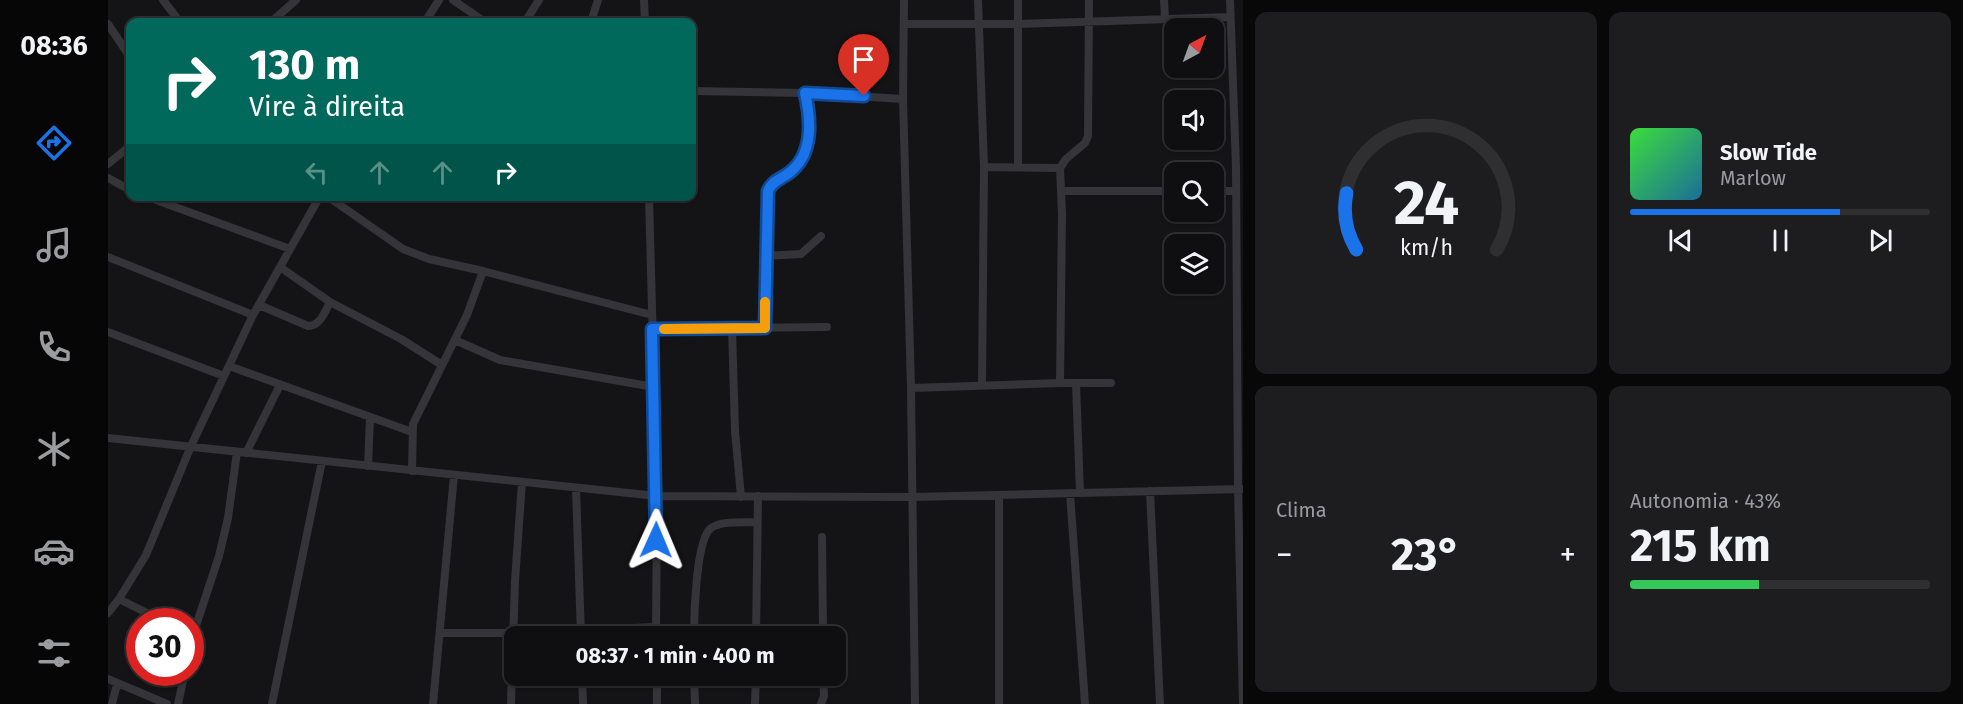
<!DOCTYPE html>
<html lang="pt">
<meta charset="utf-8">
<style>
:root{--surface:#0f0e10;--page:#1d1c1e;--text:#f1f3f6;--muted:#9b9c9f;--line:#2f2e30;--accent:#1a73e8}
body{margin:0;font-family:"Fira Sans",sans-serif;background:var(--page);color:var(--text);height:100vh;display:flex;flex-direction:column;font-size:22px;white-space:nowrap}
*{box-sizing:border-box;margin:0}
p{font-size:20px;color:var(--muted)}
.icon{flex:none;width:33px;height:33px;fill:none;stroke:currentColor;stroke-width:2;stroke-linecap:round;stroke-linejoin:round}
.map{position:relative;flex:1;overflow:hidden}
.side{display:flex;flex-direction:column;gap:12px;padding:12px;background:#080809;width:720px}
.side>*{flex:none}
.hud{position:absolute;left:18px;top:18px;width:570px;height:183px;border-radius:12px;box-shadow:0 2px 4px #0004,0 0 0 2px var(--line);background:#00695c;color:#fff;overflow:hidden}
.needle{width:39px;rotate:41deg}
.controls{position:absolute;left:1056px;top:18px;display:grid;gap:12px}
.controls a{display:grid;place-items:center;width:60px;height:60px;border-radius:12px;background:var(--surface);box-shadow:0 2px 4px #0004,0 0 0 2px var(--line);font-size:30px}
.speed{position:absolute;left:18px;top:608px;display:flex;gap:12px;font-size:30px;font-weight:700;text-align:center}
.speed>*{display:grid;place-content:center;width:78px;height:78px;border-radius:50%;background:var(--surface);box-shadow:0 2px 4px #0004,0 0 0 2px var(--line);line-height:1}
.speed .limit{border:9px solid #d22;background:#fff;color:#111}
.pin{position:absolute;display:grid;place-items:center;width:51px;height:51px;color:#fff;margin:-62px -26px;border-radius:50% 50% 50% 0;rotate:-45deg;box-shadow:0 0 6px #0007}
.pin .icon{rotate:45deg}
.me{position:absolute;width:66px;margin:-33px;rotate:1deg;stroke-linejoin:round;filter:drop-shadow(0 0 4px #0008)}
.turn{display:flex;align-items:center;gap:21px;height:126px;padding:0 24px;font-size:27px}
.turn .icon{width:78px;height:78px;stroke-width:2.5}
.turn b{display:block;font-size:42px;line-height:51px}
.lanes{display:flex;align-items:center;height:57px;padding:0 24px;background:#0003;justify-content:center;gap:30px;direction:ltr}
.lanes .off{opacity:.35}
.big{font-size:45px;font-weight:700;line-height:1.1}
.side .card{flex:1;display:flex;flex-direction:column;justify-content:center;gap:9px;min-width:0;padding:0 21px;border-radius:12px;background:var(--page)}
.side .dial{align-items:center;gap:0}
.dial svg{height:156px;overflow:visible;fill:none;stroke:var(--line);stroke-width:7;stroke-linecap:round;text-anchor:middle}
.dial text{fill:var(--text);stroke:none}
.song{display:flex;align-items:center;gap:18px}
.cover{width:72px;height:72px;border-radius:9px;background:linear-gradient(135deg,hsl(120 70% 55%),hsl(200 70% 35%))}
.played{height:6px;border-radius:3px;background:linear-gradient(90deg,var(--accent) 70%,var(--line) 70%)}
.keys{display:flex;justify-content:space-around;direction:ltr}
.heat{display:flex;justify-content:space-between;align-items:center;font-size:33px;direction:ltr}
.charge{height:9px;border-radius:4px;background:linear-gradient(90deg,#34c759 43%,var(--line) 0)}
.side .tiles{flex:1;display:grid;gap:12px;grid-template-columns:repeat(2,1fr)}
.trip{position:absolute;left:396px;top:626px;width:342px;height:60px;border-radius:12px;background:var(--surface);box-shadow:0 2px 4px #0004,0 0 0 2px var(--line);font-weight:700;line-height:60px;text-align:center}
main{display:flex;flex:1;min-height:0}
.tabs{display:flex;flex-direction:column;width:108px;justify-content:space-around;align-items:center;background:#060606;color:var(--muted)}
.tabs .icon{width:42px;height:42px}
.tabs .on{color:var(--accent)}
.tabs b{font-size:27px;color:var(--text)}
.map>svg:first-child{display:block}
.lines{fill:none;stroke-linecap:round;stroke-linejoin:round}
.street{stroke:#353539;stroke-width:8}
.route-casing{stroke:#114b97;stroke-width:15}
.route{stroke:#1a73e8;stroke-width:10}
.slow{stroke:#f59e0b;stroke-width:10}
</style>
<main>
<nav class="tabs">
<b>08:36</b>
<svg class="icon on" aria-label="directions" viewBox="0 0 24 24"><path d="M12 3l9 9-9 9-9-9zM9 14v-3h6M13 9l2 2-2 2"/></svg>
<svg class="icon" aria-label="music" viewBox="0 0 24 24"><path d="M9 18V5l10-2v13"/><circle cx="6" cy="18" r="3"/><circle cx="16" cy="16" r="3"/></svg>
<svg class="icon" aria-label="phone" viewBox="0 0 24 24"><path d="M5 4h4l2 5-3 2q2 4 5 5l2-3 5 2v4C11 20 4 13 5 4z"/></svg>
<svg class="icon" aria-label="climate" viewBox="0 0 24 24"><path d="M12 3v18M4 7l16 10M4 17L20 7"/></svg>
<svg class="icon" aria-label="car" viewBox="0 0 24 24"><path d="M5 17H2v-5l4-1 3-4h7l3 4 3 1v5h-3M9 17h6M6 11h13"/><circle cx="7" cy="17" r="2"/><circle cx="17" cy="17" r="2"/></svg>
<svg class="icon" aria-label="filters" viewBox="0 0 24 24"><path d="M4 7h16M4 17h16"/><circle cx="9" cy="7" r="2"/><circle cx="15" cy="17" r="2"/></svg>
</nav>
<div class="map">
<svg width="1135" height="704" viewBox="0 0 1135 704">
<rect width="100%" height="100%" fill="#141315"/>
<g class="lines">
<path class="street" d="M55 0 72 22
M345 0 377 22
M536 0 537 22
M796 0 795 99 803 388 807 704
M870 0 876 167 874 385
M910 0V167
M1056 0 1057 19
M1122 0 1128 167 1130 489 1135 704
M163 22 188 0
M317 22 331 0
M417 22 431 0
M483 22 490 0
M0 24 22 57
M796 24H910L1122 17
M584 91 697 93 795 99
M0 164 22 146
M876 167 952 168
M0 178 22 190
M954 191H1066
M1106 191H1127
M37 196 182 249
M219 196 295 249 321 259 375 271 544 315
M541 196 549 496 548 636
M657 256 693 254 713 236
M0 257 145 315
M172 267 222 302
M151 305 200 326C212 326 217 312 222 302L293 339 334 365
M624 328 627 431 633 497
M657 328 660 191C664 181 673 179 681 173 706 154 703 120 697 93
M544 329 719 327
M0 332 116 376
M347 340 392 360 546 387
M121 366 304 432
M952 383 954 214 952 168 958 159 977 143 980 136 981 0
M968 383 972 493
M803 388 952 383H1003
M0 438 549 496 805 497 1135 489
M138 453 172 385
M260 466 262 417
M304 471 305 424 359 315 375 271
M468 488 473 636
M1042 491 1052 704
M962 493 977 704
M714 537 715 636
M11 599 55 621
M0 613 11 599 38 555 83 446 145 315 212 196
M332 633H406L547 627
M586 636C586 616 588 539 603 528 615 520 635 523 649 522
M648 636 650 496
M82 644 111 556 120 518 129 452
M474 675 475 704
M549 675V704
M586 675 587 704
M0 679 59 704
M4 704 9 684
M70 704 77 672
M164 704 214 461
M325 704 346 475
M403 704 407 581 414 482
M647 704 648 675
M713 704 716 696 715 675
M891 704V495"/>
</g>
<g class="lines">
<g class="route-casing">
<path id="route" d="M548 540 544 329 657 328 660 191C664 181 673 179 681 173 706 154 703 120 697 93L756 96"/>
</g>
<use href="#route" class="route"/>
<path class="slow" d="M556 329 657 328V302"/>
</g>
</svg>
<div class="controls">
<a><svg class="needle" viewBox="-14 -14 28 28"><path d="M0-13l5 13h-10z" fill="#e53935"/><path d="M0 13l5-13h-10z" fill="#9b9c9f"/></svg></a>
<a><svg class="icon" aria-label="sound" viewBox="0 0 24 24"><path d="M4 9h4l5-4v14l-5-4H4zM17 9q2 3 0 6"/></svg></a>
<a><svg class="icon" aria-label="search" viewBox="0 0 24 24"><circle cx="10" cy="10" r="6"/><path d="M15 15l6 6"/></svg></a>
<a><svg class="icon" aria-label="layers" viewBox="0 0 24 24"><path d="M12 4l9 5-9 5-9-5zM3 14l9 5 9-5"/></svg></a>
</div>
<div class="speed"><div class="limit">30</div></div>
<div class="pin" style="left:756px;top:96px;background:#d93025"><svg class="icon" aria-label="arrive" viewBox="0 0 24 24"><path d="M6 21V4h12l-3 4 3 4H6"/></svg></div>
<svg class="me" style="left:548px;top:540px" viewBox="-20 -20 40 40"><path d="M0-17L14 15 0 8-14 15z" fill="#1a73e8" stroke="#fff" stroke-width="4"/></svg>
<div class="trip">08:37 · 1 min · 400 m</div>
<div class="hud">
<div class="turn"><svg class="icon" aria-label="right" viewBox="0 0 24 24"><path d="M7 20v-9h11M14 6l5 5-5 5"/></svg><div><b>130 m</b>Vire à direita</div></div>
<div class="lanes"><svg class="icon off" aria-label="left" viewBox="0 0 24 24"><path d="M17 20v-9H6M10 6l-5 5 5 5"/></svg><svg class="icon off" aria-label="ahead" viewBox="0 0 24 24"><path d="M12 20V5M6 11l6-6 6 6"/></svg><svg class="icon off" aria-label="ahead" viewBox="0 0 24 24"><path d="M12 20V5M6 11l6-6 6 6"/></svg><svg class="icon" aria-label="right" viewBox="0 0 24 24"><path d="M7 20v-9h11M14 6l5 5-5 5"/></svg></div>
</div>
</div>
<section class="side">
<div class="tiles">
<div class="card dial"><svg viewBox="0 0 100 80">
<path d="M14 69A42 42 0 1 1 86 69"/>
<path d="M14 69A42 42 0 0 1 9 40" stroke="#1a73e8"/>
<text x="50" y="56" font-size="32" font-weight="700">24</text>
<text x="50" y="72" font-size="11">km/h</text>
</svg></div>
<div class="card">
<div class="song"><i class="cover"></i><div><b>Slow Tide</b><p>Marlow</p></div></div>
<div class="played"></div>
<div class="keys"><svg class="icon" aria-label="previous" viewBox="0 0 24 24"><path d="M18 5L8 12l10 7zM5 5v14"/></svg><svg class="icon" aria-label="pause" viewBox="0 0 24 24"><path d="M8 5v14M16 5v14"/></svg><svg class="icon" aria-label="next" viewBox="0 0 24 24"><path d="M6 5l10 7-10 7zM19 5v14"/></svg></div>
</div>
<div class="card"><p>Clima</p>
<div class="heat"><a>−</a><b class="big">23°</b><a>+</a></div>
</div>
<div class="card"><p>Autonomia · 43%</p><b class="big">215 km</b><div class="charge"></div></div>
</div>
</section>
</main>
